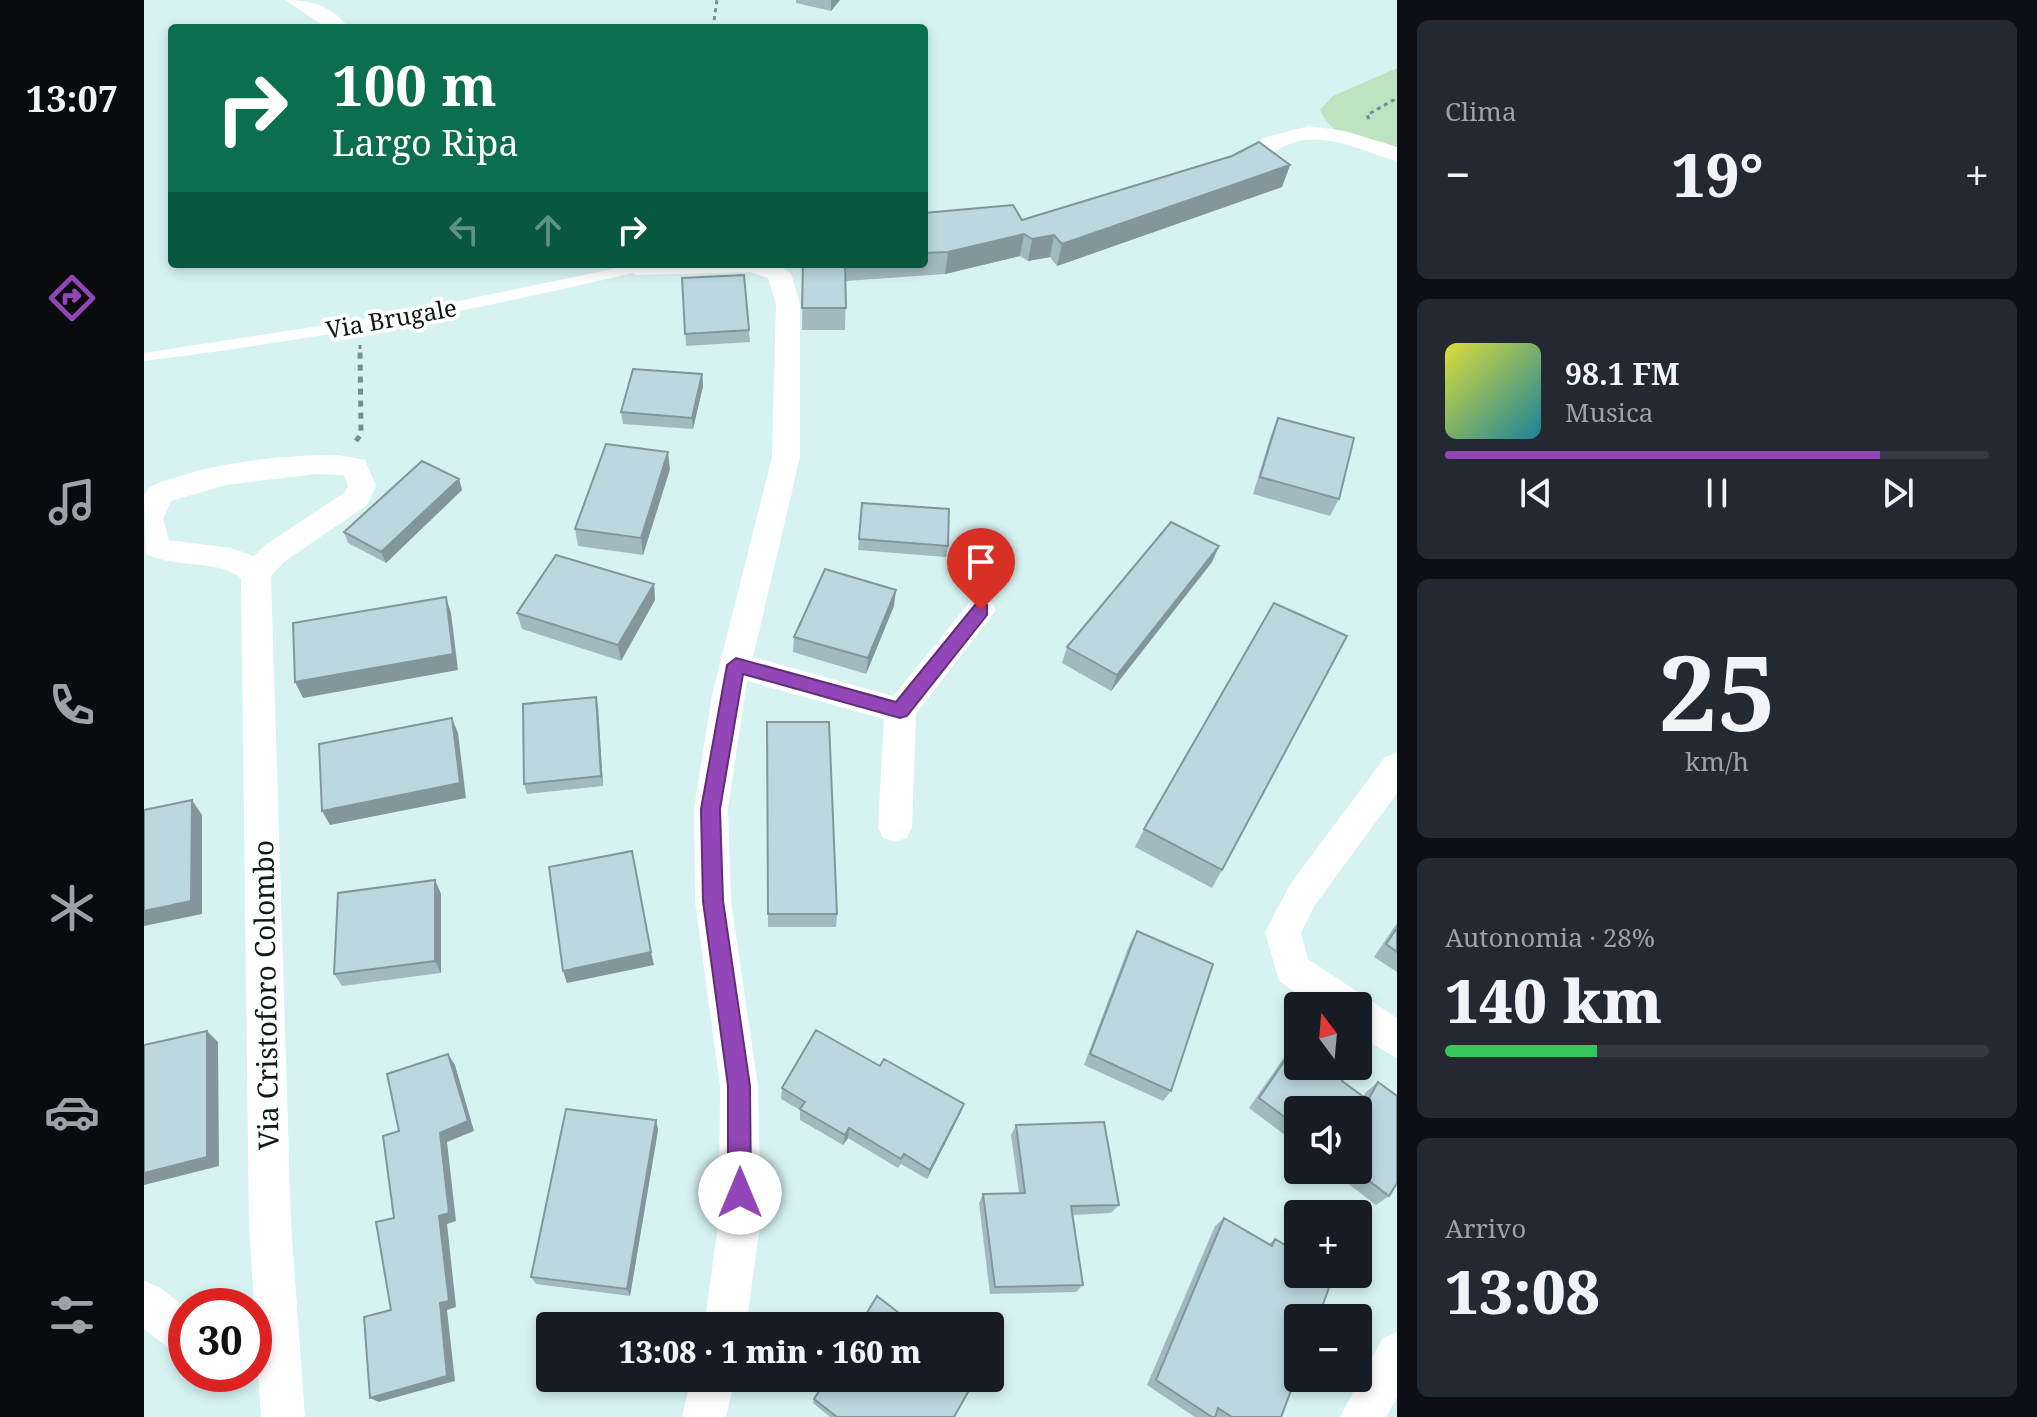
<!DOCTYPE html>
<html lang="it">
<meta charset="utf-8">
<style>
:root{--surface:#171b24;--page:#242831;--text:#f1f3f6;--muted:#9ea1a6;--line:#363941;--accent:#9346b7}
body{margin:0;font-family:"Noto Serif",serif;background:var(--page);color:var(--text);height:100vh;display:flex;flex-direction:column;font-size:30px;white-space:nowrap}
*{box-sizing:border-box;margin:0}
p{font-size:26px;color:var(--muted)}
.icon{flex:none;width:44px;height:44px;fill:none;stroke:currentColor;stroke-width:2;stroke-linecap:round;stroke-linejoin:round}
.map{position:relative;flex:1;overflow:hidden}
.details{display:flex;flex-direction:column;gap:20px;padding:20px;background:#0d0f14;width:640px}
.details>*{flex:none}
.banner{position:absolute;left:24px;top:24px;width:760px;height:244px;border-radius:8px;box-shadow:0 4px 12px #0003;background:#0b6e4f;color:#fff;overflow:hidden}
.needle{width:52px;rotate:344deg}
.fabs{position:absolute;left:1140px;top:992px;display:grid;gap:16px}
.fabs a{display:grid;place-items:center;width:88px;height:88px;border-radius:8px;background:var(--surface);box-shadow:0 4px 12px #0003;font-size:40px}
.speed{position:absolute;left:24px;top:1288px;display:flex;gap:16px;font-size:40px;font-weight:700;text-align:center}
.speed>*{display:grid;place-content:center;width:104px;height:104px;border-radius:50%;background:var(--surface);box-shadow:0 4px 12px #0003;line-height:1}
.speed .limit{border:12px solid #d22;background:#fff;color:#111}
.pin{position:absolute;display:grid;place-items:center;width:68px;height:68px;color:#fff;margin:-82px -34px;border-radius:50% 50% 50% 0;rotate:-45deg;box-shadow:0 0 8px #0007}
.pin .icon{rotate:45deg}
.me{position:absolute;width:88px;margin:-44px;rotate:0deg;stroke-linejoin:round;filter:drop-shadow(0 0 6px #0008)}
.turn{display:flex;align-items:center;gap:28px;height:168px;padding:0 32px;font-size:36px}
.turn .icon{width:104px;height:104px;stroke-width:2.5}
.turn b{display:block;font-size:56px;line-height:68px}
.lanes{display:flex;align-items:center;height:76px;padding:0 32px;background:#0003;justify-content:center;gap:40px;direction:ltr}
.lanes .off{opacity:.35}
.big{font-size:60px;font-weight:800;line-height:1.1}
.details .tile{flex:1;display:flex;flex-direction:column;justify-content:center;gap:12px;min-width:0;padding:0 28px;border-radius:12px;background:var(--page)}
.details .dial{align-items:center;gap:0}
.dial b{font-size:104px;line-height:1}
.song{display:flex;align-items:center;gap:24px}
.cover{width:96px;height:96px;border-radius:12px;background:linear-gradient(135deg,hsl(60 70% 55%),hsl(190 70% 35%))}
.played{height:8px;border-radius:4px;background:linear-gradient(90deg,var(--accent) 80%,var(--line) 80%)}
.keys{display:flex;justify-content:space-around;direction:ltr}
.heat{display:flex;justify-content:space-between;align-items:center;font-size:44px;direction:ltr}
.charge{height:12px;border-radius:6px;background:linear-gradient(90deg,#34c759 28%,var(--line) 0)}
.trip{position:absolute;left:392px;top:1312px;width:468px;height:80px;border-radius:8px;background:var(--surface);box-shadow:0 4px 12px #0003;font-weight:800;line-height:80px;text-align:center}
main{display:flex;flex:1;min-height:0}
.menu{display:flex;flex-direction:column;width:144px;justify-content:space-around;align-items:center;background:#090b0e;color:var(--muted)}
.menu .icon{width:56px;height:56px}
.menu .active{color:var(--accent)}
.menu b{font-size:36px;color:var(--text)}
.map>svg:first-child{display:block}
.green{fill:#bde3c0}
.lines{fill:none;stroke-linecap:round;stroke-linejoin:round}
.path-far1{stroke:#788d8d;stroke-width:3;stroke-dasharray:4 4;stroke-linecap:butt}
.path{stroke:#788d8d;stroke-width:5;stroke-dasharray:6 6;stroke-linecap:butt}
.service{fill:#fff;fill-rule:evenodd}
.minor{fill:#fff;fill-rule:evenodd}
.wall{fill:#a2b9c0}
.shaded-wall{fill:#84969c}
.building{fill:#bcd7df;stroke:#84969c;stroke-width:2}
.route{fill:#9346b7;stroke:#602e77;stroke-width:2}
.labels{text-anchor:middle;dominant-baseline:central;stroke-width:8;stroke-linejoin:round;paint-order:stroke}
.far-street-label{font-size:24px;fill:#0e1919;stroke:#fff}
.street-label{font-size:28px;fill:#0e1919;stroke:#fff}
</style>
<main>
<nav class="menu">
<b>13:07</b>
<svg class="icon active" aria-label="directions" viewBox="0 0 24 24"><path d="M12 3l9 9-9 9-9-9zM9 14v-3h6M13 9l2 2-2 2"/></svg>
<svg class="icon" aria-label="music" viewBox="0 0 24 24"><path d="M9 18V5l10-2v13"/><circle cx="6" cy="18" r="3"/><circle cx="16" cy="16" r="3"/></svg>
<svg class="icon" aria-label="phone" viewBox="0 0 24 24"><path d="M5 4h4l2 5-3 2q2 4 5 5l2-3 5 2v4C11 20 4 13 5 4z"/></svg>
<svg class="icon" aria-label="climate" viewBox="0 0 24 24"><path d="M12 3v18M4 7l16 10M4 17L20 7"/></svg>
<svg class="icon" aria-label="car" viewBox="0 0 24 24"><path d="M5 17H2v-5l4-1 3-4h7l3 4 3 1v5h-3M9 17h6M6 11h13"/><circle cx="7" cy="17" r="2"/><circle cx="17" cy="17" r="2"/></svg>
<svg class="icon" aria-label="filters" viewBox="0 0 24 24"><path d="M4 7h16M4 17h16"/><circle cx="9" cy="7" r="2"/><circle cx="15" cy="17" r="2"/></svg>
</nav>
<div class="map">
<svg width="1253" height="1417" viewBox="0 0 1253 1417">
<rect width="100%" height="100%" fill="#d6f3f2"/>
<path class="green" d="M1253 68V151C1225 143 1189 140 1176 110L1189 96Z"/>
<g class="lines">
<path class="path-far1" d="M569 28 573 0
M1225 119 1223 115 1253 98
M216 345V350"/>
<path class="path" d="M212 441 217 434 216 348"/>
<path class="service" d="M492 264 498 268 496 271C333 311 167 340 0 361V353L247 315Z"/>
<path class="minor" d="M141 0C168 0 188 6 205 28H183Z
M1165 126 1201 131 1253 147V161C1223 153 1192 136 1160 140 1133 143 1097 179 1073 173L1070 168 1122 137Z
M474 264H632L647 273 656 304V457L609 657 749 696 826 602 837 598 848 602 852 610 772 714 768 827 763 838 751 842 739 838 734 827 740 719 603 681 584 809 587 901 614 1086 617 1219 602 1326H560L575 1219 576 1086 551 901 550 809 568 695 628 457 632 304 624 278 606 272 492 275Z
M194 455 221 460 232 486 222 506 141 561 127 576 147 1225 161 1417H117L105 1225 97 578C73 559 34 569 2 554L0 496 5 487C64 463 131 455 194 455ZM171 474 200 475 204 486 201 492 121 545 110 556 87 548 25 540 19 519 27 501 82 485Z
M1253 753V793L1171 905 1157 933 1164 959 1253 1018V1058L1214 1036V1006H1171L1135 981 1121 932 1147 883 1241 757Z
M0 1281 15 1287 42 1308V1357L27 1350 0 1329Z
M1253 1332V1397L1242 1417H1196L1238 1339Z
M547 1378H591L582 1417H538Z"/>
</g>
<path class="wall" d="M652 0H696L687 11 652 3Z
M1146 165 1138 187 913 266 906 257 884 261 876 256 801 274 702 281 701 330H658L659 264H780V213L878 220Z
M538 278 605 330 606 342 542 346Z
M558 374 559 386 549 429 479 424 477 412Z
M1134 418 1195 499 1186 516 1109 494 1127 435Z
M526 469 499 555 434 546 431 529Z
M315 479 318 490 242 563 204 543 200 532Z
M718 503 804 546 802 557 714 550Z
M1075 546 1068 562 967 691 918 663 923 647Z
M510 584 511 600 477 661 378 629 373 613Z
M750 606 722 674 649 652 650 637Z
M452 697 454 707 459 786 383 794 380 784Z
M623 722 693 914 692 927H624Z
M1000 829 1078 870 1068 888 991 847Z
M291 880 297 894V973L198 986 190 974Z
M1253 923V972L1230 957Z
M993 931 1027 1091 1019 1101 940 1065 986 943Z
M1154 1040V1066L1198 1081 1219 1097 1221 1093 1234 1082 1245 1196 1232 1205 1186 1170H1214L1154 1110V1145L1105 1108 1148 1046Z
M638 1088 816 1114 783 1179 757 1164 754 1168 704 1138 699 1145 656 1120V1110L637 1099Z
M512 1120 514 1130 486 1296 392 1284 387 1277Z
M872 1125 975 1205 967 1213 929 1215 939 1285 932 1292 846 1294 835 1203 839 1194 875 1193 867 1135Z
M1080 1218 1125 1244 1131 1239 1137 1417H1051L1003 1385 1071 1226Z
M670 1399 810 1417H686L669 1403Z"/>
<path class="shaded-wall" d="M687 0H696L687 11Z
M1146 165 1138 187 913 266 918 244Z
M880 234 876 256 801 274 804 252Z
M910 235 906 257 884 261 888 239Z
M558 374 559 386 549 429 548 418Z
M524 452 526 469 499 555 497 538Z
M315 479 318 490 242 563 237 552Z
M1075 546 1068 562 967 691 973 675Z
M510 584 511 600 477 661 474 645Z
M752 590 750 606 722 674 724 658Z
M302 597 307 613 314 670 159 698 151 682Z
M452 697 454 707 459 786 457 776Z
M308 718 314 733 322 798 186 825 178 811Z
M48 800 58 815V914L0 926V911Z
M291 880 297 894V973L291 961Z
M507 952 510 965 423 983 419 971Z
M63 1031 74 1042 75 1166 0 1185V1173Z
M304 1054 311 1065 330 1131 303 1142 312 1221 303 1224 312 1307 303 1310 311 1381 235 1402 226 1398 296 1303V1133Z
M820 1104 816 1114 783 1179 786 1170Z
M512 1120 514 1130 486 1296 483 1289Z
M705 1128 704 1138 699 1145 701 1135Z"/>
<path class="building" d="M1115 142 1146 165 918 244 910 235 888 239 880 234 804 252 780 253V213L869 205 878 220 1088 156Z
M659 264H701L702 308H658Z
M600 275 605 330 541 334 538 278Z
M489 369 558 374 548 418 477 412Z
M1134 418 1210 438 1195 499 1116 477Z
M462 444 524 452 497 538 431 529Z
M278 461 315 479 237 552 200 532Z
M718 503 805 509 804 546 715 539Z
M1027 522 1075 546 973 675 923 647Z
M412 555 510 584 474 645 373 613Z
M681 569 752 590 724 658 650 637Z
M302 597 309 654 151 682 149 623Z
M1130 603 1203 636 1078 870 1000 829Z
M452 697 457 776 380 784 379 704Z
M308 718 316 783 178 811 175 744Z
M623 722H685L693 914H624Z
M48 800 47 901 0 911V810Z
M488 851 507 952 419 971 405 867Z
M291 880V961L190 974 194 893Z
M1253 928V952L1242 944Z
M993 931 1069 964 1027 1091 946 1054Z
M672 1030 736 1066 740 1059 820 1104 786 1170 760 1154 757 1159 705 1128 701 1135 656 1109 661 1102 638 1088Z
M63 1031V1157L0 1173V1045Z
M1154 1041V1066H1202L1206 1069 1198 1081 1224 1100 1234 1082 1253 1096V1183L1245 1196 1211 1170H1214V1110H1154V1127L1115 1098Z
M304 1054 324 1121 296 1133 305 1213 295 1216 305 1301 296 1303 303 1376 226 1398 220 1317 247 1310 232 1222 250 1218 239 1136 255 1131 243 1074Z
M422 1109 512 1120 483 1289 387 1277Z
M960 1122 975 1205 927 1206 939 1285 851 1287 839 1194 881 1193 872 1125Z
M1080 1218 1128 1246 1131 1239 1154 1253V1274H1190L1174 1318H1154V1372L1137 1417H1088L1074 1408 1071 1417H1068L1012 1380Z
M733 1296 772 1326H715Z
M683 1378H832L810 1417H693L670 1399Z"/>
<path class="route" d="M837 604 843 605V615L763 716 756 718 599 674 576 809 579 901 606 1086 607 1193 604 1201 596 1204 587 1201 584 1193V1086L559 901 557 809 583 665 592 658 752 702 831 605Z"/>
<g class="labels">
<g class="far-street-label">
<text transform="translate(247 318) rotate(-10)">Via Brugale</text>
</g>
<g class="street-label">
<text transform="translate(121 995) rotate(-91)">Via Cristoforo Colombo</text>
</g>
</g>
</svg>
<div class="fabs">
<a><svg class="needle" viewBox="-14 -14 28 28"><path d="M0-13l5 13h-10z" fill="#e53935"/><path d="M0 13l5-13h-10z" fill="#9ea1a6"/></svg></a>
<a><svg class="icon" aria-label="sound" viewBox="0 0 24 24"><path d="M4 9h4l5-4v14l-5-4H4zM17 9q2 3 0 6"/></svg></a>
<a>+</a>
<a>−</a>
</div>
<div class="speed"><div class="limit">30</div></div>
<div class="pin" style="left:837px;top:610px;background:#d93025"><svg class="icon" aria-label="arrive" viewBox="0 0 24 24"><path d="M6 21V4h12l-3 4 3 4H6"/></svg></div>
<svg class="me" style="left:596px;top:1193px" viewBox="-20 -20 40 40"><circle r="19" fill="#fff"/><path d="M0-13L10 11 0 6-10 11z" fill="#9346b7"/></svg>
<div class="trip">13:08 · 1 min · 160 m</div>
<div class="banner">
<div class="turn"><svg class="icon" aria-label="right" viewBox="0 0 24 24"><path d="M7 20v-9h11M14 6l5 5-5 5"/></svg><div><b>100 m</b>Largo Ripa</div></div>
<div class="lanes"><svg class="icon off" aria-label="left" viewBox="0 0 24 24"><path d="M17 20v-9H6M10 6l-5 5 5 5"/></svg><svg class="icon off" aria-label="ahead" viewBox="0 0 24 24"><path d="M12 20V5M6 11l6-6 6 6"/></svg><svg class="icon" aria-label="right" viewBox="0 0 24 24"><path d="M7 20v-9h11M14 6l5 5-5 5"/></svg></div>
</div>
</div>
<section class="details">
<div class="tile"><p>Clima</p>
<div class="heat"><a>−</a><b class="big">19°</b><a>+</a></div>
</div>
<div class="tile">
<div class="song"><i class="cover"></i><div><b>98.1 FM</b><p>Musica</p></div></div>
<div class="played"></div>
<div class="keys"><svg class="icon" aria-label="previous" viewBox="0 0 24 24"><path d="M18 5L8 12l10 7zM5 5v14"/></svg><svg class="icon" aria-label="pause" viewBox="0 0 24 24"><path d="M8 5v14M16 5v14"/></svg><svg class="icon" aria-label="next" viewBox="0 0 24 24"><path d="M6 5l10 7-10 7zM19 5v14"/></svg></div>
</div>
<div class="tile dial"><b>25</b><p>km/h</p></div>
<div class="tile"><p>Autonomia · 28%</p><b class="big">140 km</b><div class="charge"></div></div>
<div class="tile"><p>Arrivo</p><b class="big">13:08</b></div>
</section>
</main>
